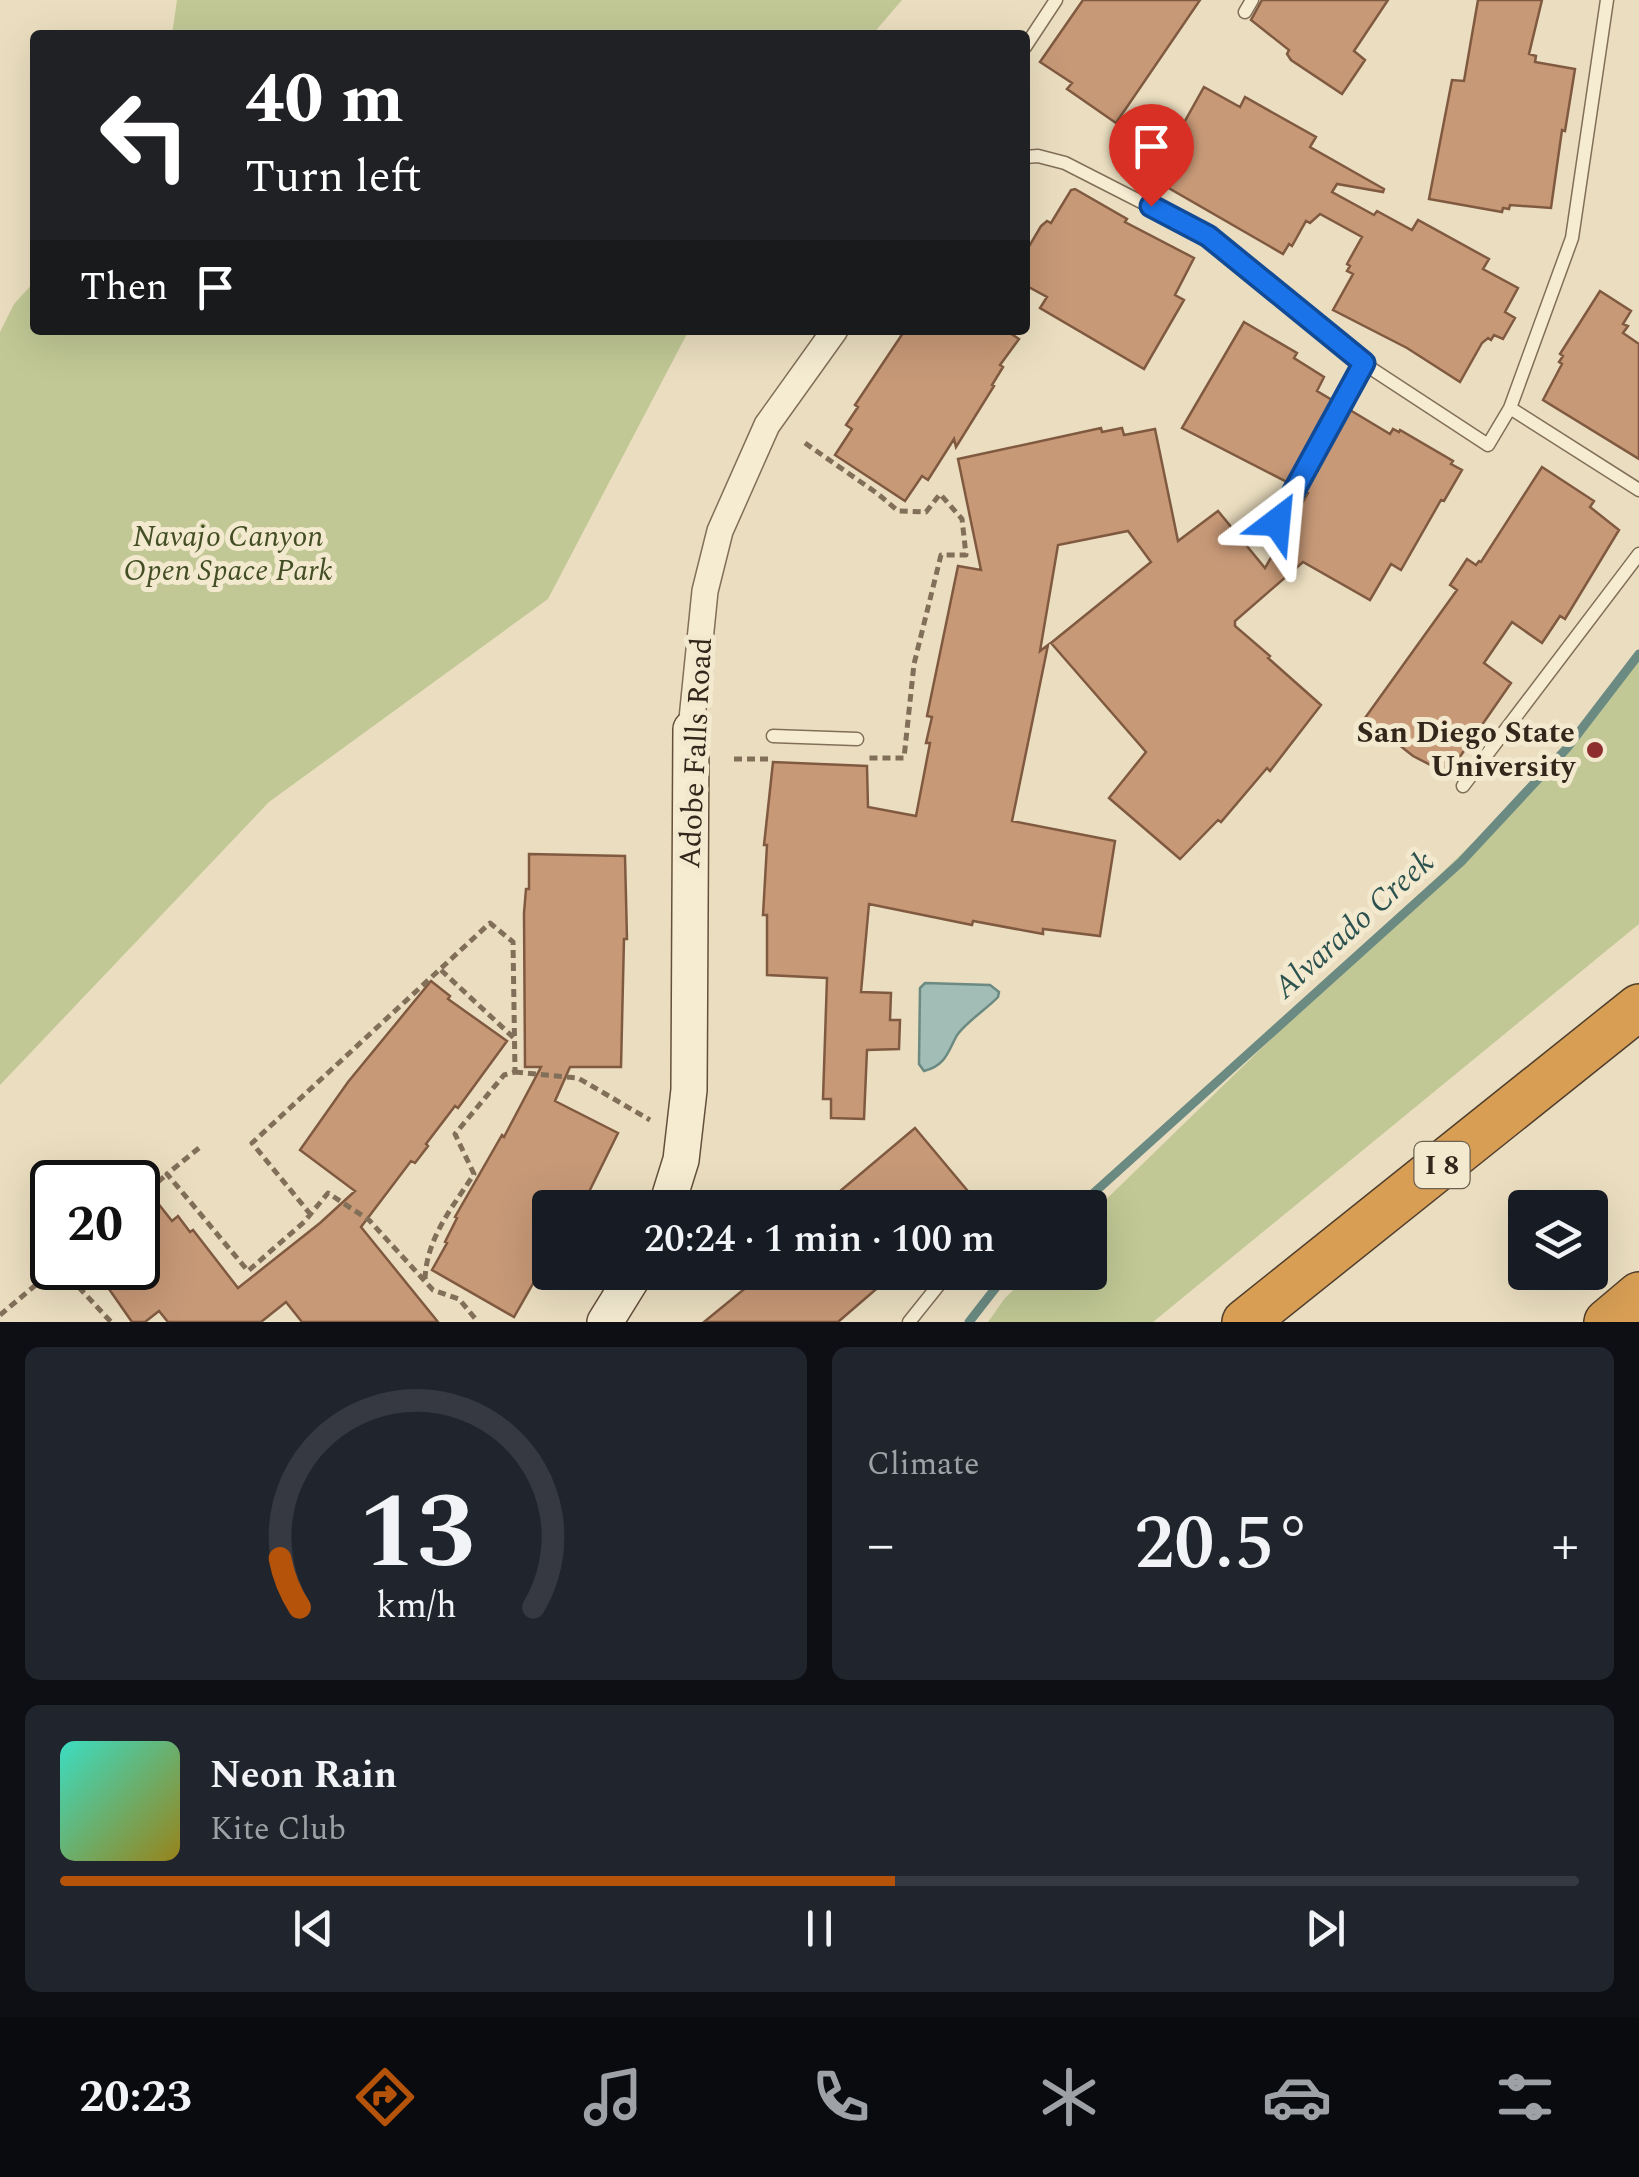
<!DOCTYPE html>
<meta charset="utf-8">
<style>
:root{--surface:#171b24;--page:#20242c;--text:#f1f3f6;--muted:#9ea1a6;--line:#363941;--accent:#b45309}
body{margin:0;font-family:Spectral,serif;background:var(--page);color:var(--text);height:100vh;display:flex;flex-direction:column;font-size:38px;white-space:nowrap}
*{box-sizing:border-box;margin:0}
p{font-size:32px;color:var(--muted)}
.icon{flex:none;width:55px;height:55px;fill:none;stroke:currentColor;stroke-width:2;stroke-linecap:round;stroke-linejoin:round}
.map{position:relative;height:1322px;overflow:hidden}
.details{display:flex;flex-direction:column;gap:25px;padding:25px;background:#0d0f14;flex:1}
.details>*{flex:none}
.guide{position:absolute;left:30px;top:30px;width:1000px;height:305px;border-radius:10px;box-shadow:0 10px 40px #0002;background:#202124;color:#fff;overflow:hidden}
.tools{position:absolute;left:1508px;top:1190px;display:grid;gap:20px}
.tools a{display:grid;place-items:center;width:100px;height:100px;border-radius:10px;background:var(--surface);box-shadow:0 10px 40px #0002;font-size:50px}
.speed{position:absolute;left:30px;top:1160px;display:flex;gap:20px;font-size:50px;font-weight:700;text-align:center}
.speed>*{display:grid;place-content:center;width:130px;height:130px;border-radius:50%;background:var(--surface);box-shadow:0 10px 40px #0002;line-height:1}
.speed .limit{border:5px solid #111;border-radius:15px;background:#fff;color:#111}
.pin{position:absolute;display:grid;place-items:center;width:85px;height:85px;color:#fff;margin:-102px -42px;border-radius:50% 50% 50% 0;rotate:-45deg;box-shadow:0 0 10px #0007}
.pin .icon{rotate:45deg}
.me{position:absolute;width:110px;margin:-55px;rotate:29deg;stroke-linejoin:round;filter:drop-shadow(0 0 8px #0008)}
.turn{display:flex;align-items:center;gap:35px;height:210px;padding:0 50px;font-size:45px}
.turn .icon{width:130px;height:130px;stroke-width:2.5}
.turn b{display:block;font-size:70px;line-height:85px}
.then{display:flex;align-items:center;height:95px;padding:0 50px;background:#0003;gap:20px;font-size:38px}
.big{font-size:75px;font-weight:600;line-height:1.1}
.details .widget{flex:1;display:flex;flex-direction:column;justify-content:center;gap:15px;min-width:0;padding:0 35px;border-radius:15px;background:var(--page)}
.details .dial{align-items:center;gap:0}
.dial svg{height:260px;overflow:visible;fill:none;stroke:var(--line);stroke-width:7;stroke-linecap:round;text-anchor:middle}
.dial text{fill:var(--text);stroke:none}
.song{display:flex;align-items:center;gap:30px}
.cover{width:120px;height:120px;border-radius:15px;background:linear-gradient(135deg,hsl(170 70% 55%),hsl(50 70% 35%))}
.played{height:10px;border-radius:5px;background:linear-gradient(90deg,var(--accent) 55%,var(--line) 55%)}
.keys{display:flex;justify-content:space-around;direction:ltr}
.heat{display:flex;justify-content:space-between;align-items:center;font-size:55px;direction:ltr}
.details .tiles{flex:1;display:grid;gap:25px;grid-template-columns:1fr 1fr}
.widget:last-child{grid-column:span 2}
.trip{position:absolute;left:532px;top:1190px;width:575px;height:100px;border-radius:10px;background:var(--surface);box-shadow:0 10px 40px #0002;font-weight:600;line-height:100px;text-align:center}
.tabs{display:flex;height:160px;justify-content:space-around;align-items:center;background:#090b0e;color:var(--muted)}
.tabs .icon{width:70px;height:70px}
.tabs .active{color:var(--accent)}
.tabs b{font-size:45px;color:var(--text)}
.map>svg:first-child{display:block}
.green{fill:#c1c895}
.water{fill:#a2bdb5;stroke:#6a8a82;stroke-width:2.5}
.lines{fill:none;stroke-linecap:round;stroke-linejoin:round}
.stream{stroke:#6a8a82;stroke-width:9}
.building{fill:#c79977;stroke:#805a40;stroke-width:2.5}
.lane-casing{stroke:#826f59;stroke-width:15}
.street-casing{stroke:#826f59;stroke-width:28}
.secondary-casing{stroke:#64503c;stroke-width:38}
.highway-casing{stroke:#503e2d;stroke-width:48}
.path{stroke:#826f59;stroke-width:5;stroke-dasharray:8 5;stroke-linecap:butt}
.lane{stroke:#f6ecd2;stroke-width:12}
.street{stroke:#f6ecd2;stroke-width:25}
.secondary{stroke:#f6ecd2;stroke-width:35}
.highway{stroke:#d79e54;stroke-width:45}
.route-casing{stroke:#114b97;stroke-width:25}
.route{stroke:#1a73e8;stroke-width:18}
.poi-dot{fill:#8e2d2d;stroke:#f3e9cf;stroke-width:4}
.labels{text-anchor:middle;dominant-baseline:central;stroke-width:10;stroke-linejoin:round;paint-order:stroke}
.shield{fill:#f3e9cf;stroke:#6d6152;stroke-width:2.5}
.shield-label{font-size:28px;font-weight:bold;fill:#33271c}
.park-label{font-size:30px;font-style:italic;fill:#434e24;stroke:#f3e9cf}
.poi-label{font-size:30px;font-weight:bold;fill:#33271c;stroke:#f3e9cf;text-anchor:end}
.street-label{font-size:30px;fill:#33271c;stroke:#f3e9cf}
.water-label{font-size:32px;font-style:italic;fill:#2c5250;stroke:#f3e9cf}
</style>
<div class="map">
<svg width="1639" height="1322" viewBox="0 0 1639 1322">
<rect width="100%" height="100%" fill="#ebdec0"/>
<path class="green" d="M177 0H902L872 35H172Z
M35 281V330H689L548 599 269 802 0 1085V332L14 304Z
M1639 654V924L1153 1322H988L1005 1298 1031 1273 1090 1272V1215L1528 789Z"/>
<path class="water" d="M925 983 990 985 999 992 998 997C988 1008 962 1025 956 1037 948 1052 945 1066 924 1071L919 1064 920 988Z"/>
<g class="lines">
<path class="stream" d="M1077 1208 1461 862 1567 748 1639 654
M969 1322 1008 1272"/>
</g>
<path class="building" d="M1083 0H1200L1116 123 1067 89 1072 83 1040 62Z
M1262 0H1388L1354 51 1365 60 1342 94 1291 60 1287 54 1289 50 1251 20Z
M1478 0H1542L1529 54 1536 56 1535 62 1575 69 1565 131 1562 130 1551 208 1510 205 1509 209 1503 208 1502 212 1429 199 1452 80 1464 81Z
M1204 87 1240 107 1245 97 1316 137 1310 147 1384 189 1383 192 1337 184 1332 192 1374 215 1377 211 1412 230 1418 220 1489 259 1483 269 1518 288 1505 312 1515 318 1503 339 1494 335 1491 340 1488 338 1482 343 1460 382 1407 348 1333 310 1353 274 1347 271 1350 266 1347 264 1362 237 1320 214 1310 223 1306 221 1292 246 1289 244 1283 254 1160 183 1179 150 1171 146Z
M1075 189 1127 219 1125 222 1194 258 1175 295 1184 300 1144 369 1040 308 1047 297 1025 285V253L1041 226 1047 221 1051 223 1071 190Z
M1600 291 1631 311 1623 324 1628 326 1623 333 1639 344V459L1543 400 1562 364 1559 362 1563 356 1560 354Z
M1244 322 1297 353 1294 358 1324 377 1317 391 1332 400 1287 482 1182 428Z
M905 330H1005L1019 339 1000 365 1003 367 992 385 994 386 956 447 954 439 928 480 922 476 905 501 835 455 852 429 846 425 858 407 855 405Z
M1350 410 1390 434 1393 429 1399 432 1400 430 1453 461 1451 464 1462 470 1444 501 1441 500 1401 570 1391 564 1370 600 1303 562 1235 621V626L1270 656 1268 658 1321 705 1270 771 1267 768 1221 822 1218 820 1180 859 1109 798 1146 752 1051 643 1151 562 1128 531 1058 545 1040 651 1048 645 1012 821 1115 841 1100 936 1043 929V934L973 921 972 925 869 904 861 992 891 993 890 1020H900L899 1049 867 1050 864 1119 831 1118V1099H823L827 978 767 975V915H763L767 845H764L773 762 867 766 868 807 916 816 930 743H926L932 717 927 716 958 566 981 570 958 459 1101 428 1102 432 1122 428 1124 435 1155 429 1178 541 1218 511 1265 568 1308 493 1305 492Z
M1542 467 1594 501 1590 507 1619 530 1565 619 1560 616 1542 643 1512 622 1484 663 1511 683 1448 774 1413 756 1365 718 1457 590 1450 585 1467 559 1476 565 1479 561 1481 562Z
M529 854 625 856 627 939H624L621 1067H570L555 1101 618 1133 581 1208H550V1270L543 1266 514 1317 432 1270 447 1243 445 1242 457 1218 455 1217 502 1135 504 1137 541 1067H525L524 913 526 889H529Z
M431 981 450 996 448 999 507 1041 458 1108 455 1106 426 1144 428 1146 415 1163 411 1161 361 1227 438 1322H302L286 1302 261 1322H168L159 1311 145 1322H132L102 1279 117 1268H138V1209L153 1197 172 1221 178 1216 190 1232 193 1230 238 1288 320 1223 355 1191 300 1150 348 1082Z
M915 1128 982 1208H820Z
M765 1272 770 1278 777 1272H896L838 1322H704Z"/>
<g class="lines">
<g class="lane-casing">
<path id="lane" d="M1245 12 1252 0
M1025 47 1056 0
M1025 157 1038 156 1065 163 1208 236 1346 352 1488 445 1510 408 1639 490
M1510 408 1572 238 1607 0
M1277 522 1364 363
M773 736 857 739
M1463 786 1639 554
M1014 1208 1016 1206
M909 1322 949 1272"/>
</g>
<g class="street-casing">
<path id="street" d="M691 729 705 591 720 531 767 425 835 330"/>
</g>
<g class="secondary-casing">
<path id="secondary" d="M666 1208 681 1160 689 1090 691 729
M605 1322 636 1272"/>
</g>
<g class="highway-casing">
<path id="highway" d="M1245 1322 1639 1007
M1607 1322 1639 1295"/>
</g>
<path class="path" d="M805 443 878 494 898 511 926 512 940 494 962 519 966 555H941L914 664 904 758H867
M734 759H771
M441 970 515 1039
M515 1072 578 1078 650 1120
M199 1148 167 1174 248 1271 304 1222 328 1193 369 1220 433 1290 459 1299 478 1322
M138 1199 167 1174
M311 1215 252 1143 490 923 513 942 515 1072 504 1075 455 1134 474 1174C452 1208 425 1240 425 1282
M61 1268 111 1322
M0 1315 56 1268"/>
<use href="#lane" class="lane"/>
<use href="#street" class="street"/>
<use href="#secondary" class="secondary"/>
<use href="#highway" class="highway"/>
</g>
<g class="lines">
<g class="route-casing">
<path id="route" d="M1151 206 1208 236 1364 363 1277 522"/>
</g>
<use href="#route" class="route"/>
</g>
<circle class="poi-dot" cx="1595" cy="750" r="10"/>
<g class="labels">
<rect class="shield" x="1414.5" y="1142" width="55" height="46" rx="8"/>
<g class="shield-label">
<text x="1442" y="1165">I 8</text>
</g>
<g class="park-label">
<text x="228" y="537">Navajo Canyon<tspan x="228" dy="34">Open Space Park</tspan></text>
</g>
<g class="poi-label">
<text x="1575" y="733">San Diego State<tspan x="1575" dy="34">University</tspan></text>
</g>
<g class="street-label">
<text transform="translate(696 753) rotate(-87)">Adobe Falls Road</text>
</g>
<g class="water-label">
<text transform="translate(1354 925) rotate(-42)">Alvarado Creek</text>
</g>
</g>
</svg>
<div class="tools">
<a><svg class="icon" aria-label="layers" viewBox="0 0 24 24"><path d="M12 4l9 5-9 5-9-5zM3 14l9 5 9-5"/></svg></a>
</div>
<div class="speed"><div class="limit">20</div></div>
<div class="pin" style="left:1151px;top:206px;background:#d93025"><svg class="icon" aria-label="arrive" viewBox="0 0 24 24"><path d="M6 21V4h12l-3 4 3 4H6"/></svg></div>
<svg class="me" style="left:1277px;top:522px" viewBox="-20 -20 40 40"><path d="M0-17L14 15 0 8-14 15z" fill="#1a73e8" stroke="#fff" stroke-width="4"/></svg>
<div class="trip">20:24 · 1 min · 100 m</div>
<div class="guide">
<div class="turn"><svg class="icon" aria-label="left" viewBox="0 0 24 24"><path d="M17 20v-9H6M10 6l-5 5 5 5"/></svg><div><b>40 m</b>Turn left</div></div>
<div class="then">Then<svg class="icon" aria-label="arrive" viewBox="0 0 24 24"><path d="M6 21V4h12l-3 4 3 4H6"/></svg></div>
</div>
</div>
<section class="details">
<div class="tiles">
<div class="widget dial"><svg viewBox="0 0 100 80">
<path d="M14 69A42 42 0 1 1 86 69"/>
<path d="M14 69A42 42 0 0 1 8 54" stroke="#b45309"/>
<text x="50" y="56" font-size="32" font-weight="700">13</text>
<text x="50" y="72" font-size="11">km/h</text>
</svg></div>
<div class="widget"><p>Climate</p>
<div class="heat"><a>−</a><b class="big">20.5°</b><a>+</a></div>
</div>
<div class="widget">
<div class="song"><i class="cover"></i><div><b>Neon Rain</b><p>Kite Club</p></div></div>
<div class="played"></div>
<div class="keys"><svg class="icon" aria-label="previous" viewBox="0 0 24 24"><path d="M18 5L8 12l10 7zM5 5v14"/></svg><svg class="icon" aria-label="pause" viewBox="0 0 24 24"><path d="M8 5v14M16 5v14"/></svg><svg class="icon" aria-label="next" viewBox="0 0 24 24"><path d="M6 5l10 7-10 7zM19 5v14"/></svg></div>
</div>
</div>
</section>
<nav class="tabs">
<b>20:23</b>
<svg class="icon active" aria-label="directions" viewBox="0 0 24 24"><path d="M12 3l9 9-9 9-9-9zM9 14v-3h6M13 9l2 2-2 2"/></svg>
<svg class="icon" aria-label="music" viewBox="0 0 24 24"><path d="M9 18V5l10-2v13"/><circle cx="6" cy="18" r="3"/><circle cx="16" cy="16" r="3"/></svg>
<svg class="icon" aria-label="phone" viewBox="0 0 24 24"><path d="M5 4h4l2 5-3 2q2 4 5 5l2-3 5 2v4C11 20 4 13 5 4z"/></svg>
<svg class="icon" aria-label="climate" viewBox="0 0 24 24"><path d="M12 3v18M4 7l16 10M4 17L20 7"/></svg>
<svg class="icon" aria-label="car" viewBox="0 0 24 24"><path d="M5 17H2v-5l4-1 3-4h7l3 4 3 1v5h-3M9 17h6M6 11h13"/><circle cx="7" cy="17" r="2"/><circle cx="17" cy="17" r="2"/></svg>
<svg class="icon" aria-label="filters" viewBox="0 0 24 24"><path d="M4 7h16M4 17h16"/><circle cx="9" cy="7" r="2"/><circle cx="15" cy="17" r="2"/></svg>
</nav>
